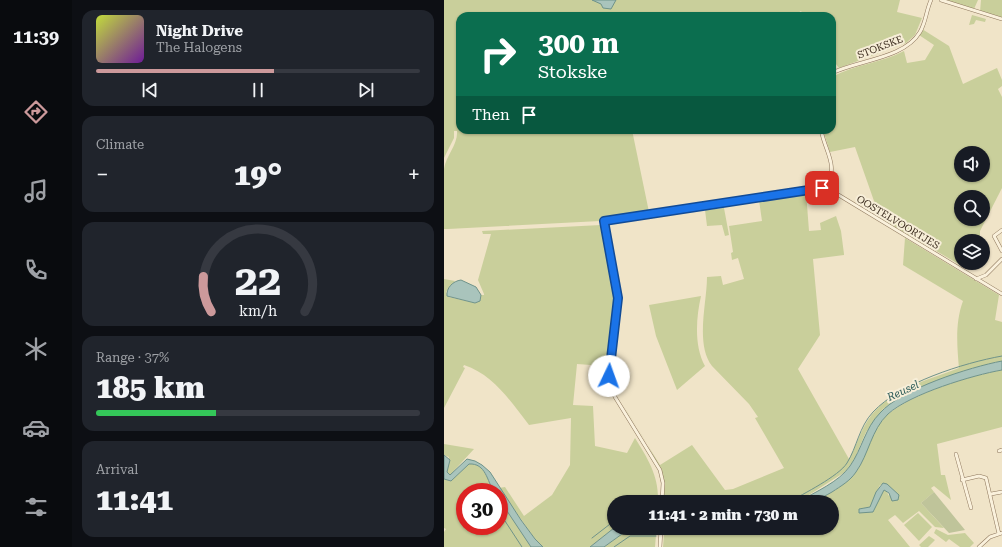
<!DOCTYPE html>
<meta charset="utf-8">
<style>
:root{--surface:#171b24;--page:#20242c;--text:#f1f3f6;--muted:#9ea1a6;--line:#363941;--accent:#cc999b}
body{margin:0;font-family:"Roboto Serif",serif;background:var(--page);color:var(--text);height:100vh;display:flex;flex-direction:column;font-size:15px;white-space:nowrap}
*{box-sizing:border-box;margin:0}
p{font-size:13px;color:var(--muted)}
.icon{flex:none;width:22px;height:22px;fill:none;stroke:currentColor;stroke-width:2;stroke-linecap:round;stroke-linejoin:round}
.map{position:relative;flex:1;overflow:hidden}
.drawer{display:flex;flex-direction:column;gap:10px;padding:10px;background:#0d0f14;width:372px}
.drawer>*{flex:none}
.top-card{position:absolute;left:12px;top:12px;width:380px;height:122px;border-radius:12px;box-shadow:0 1px 3px #0004;background:#0b6e4f;color:#fff;overflow:hidden}
.buttons{position:absolute;left:510px;top:146px;display:grid;gap:8px}
.buttons a{display:grid;place-items:center;width:36px;height:36px;border-radius:50%;background:var(--surface);box-shadow:0 1px 3px #0004;font-size:20px}
.speed{position:absolute;left:12px;top:483px;display:flex;gap:8px;font-size:20px;font-weight:700;text-align:center}
.speed>*{display:grid;place-content:center;width:52px;height:52px;border-radius:50%;background:var(--surface);box-shadow:0 1px 3px #0004;line-height:1}
.speed .limit{border:6px solid #d22;background:#fff;color:#111}
.pin{position:absolute;display:grid;place-items:center;width:34px;height:34px;color:#fff;margin:-17px;border-radius:8px;box-shadow:0 2px 6px #0006}
.me{position:absolute;width:44px;margin:-22px;rotate:3deg;stroke-linejoin:round;filter:drop-shadow(0 0 3px #0008)}
.turn{display:flex;align-items:center;gap:14px;height:84px;padding:0 16px;font-size:18px}
.turn .icon{width:52px;height:52px;stroke-width:2.5}
.turn b{display:block;font-size:28px;line-height:34px}
.then{display:flex;align-items:center;height:38px;padding:0 16px;background:#0003;gap:8px;font-size:15px}
.big{font-size:30px;font-weight:800;line-height:1.1}
.drawer .card{flex:1;display:flex;flex-direction:column;justify-content:center;gap:6px;min-width:0;padding:0 14px;border-radius:12px;background:var(--page)}
.drawer .dial{align-items:center;gap:0}
.dial svg{height:104px;overflow:visible;fill:none;stroke:var(--line);stroke-width:7;stroke-linecap:round;text-anchor:middle}
.dial text{fill:var(--text);stroke:none}
.song{display:flex;align-items:center;gap:12px}
.cover{width:48px;height:48px;border-radius:6px;background:linear-gradient(135deg,hsl(70 70% 55%),hsl(280 70% 35%))}
.played{height:4px;border-radius:2px;background:linear-gradient(90deg,var(--accent) 55%,var(--line) 55%)}
.keys{display:flex;justify-content:space-around;direction:ltr}
.heat{display:flex;justify-content:space-between;align-items:center;font-size:22px;direction:ltr}
.charge{height:6px;border-radius:3px;background:linear-gradient(90deg,#34c759 37%,var(--line) 0)}
.trip{position:absolute;left:163px;top:495px;width:232px;height:40px;border-radius:20px;background:var(--surface);box-shadow:0 1px 3px #0004;font-weight:800;line-height:40px;text-align:center}
main{display:flex;flex:1;min-height:0}
.tabs{display:flex;flex-direction:column;width:72px;justify-content:space-around;align-items:center;background:#090b0e;color:var(--muted)}
.tabs .icon{width:28px;height:28px}
.tabs .on{color:var(--accent)}
.tabs b{font-size:18px;color:var(--text)}
.map>svg:first-child{display:block}
.green{fill:#c9cf9b;fill-rule:evenodd}
.cemetery{fill:#bfc49a}
.water{fill:#a9c4bc;stroke:#6f938a}
.lines{fill:none;stroke-linecap:round;stroke-linejoin:round}
.stream{stroke:#6f938a;stroke-width:1}
.minor-casing{stroke:#8d765c;stroke-width:4}
.minor{stroke:#faf1dc;stroke-width:3}
.route-casing{stroke:#114b97;stroke-width:10}
.route{stroke:#1a73e8;stroke-width:7}
.labels{text-anchor:middle;dominant-baseline:central;stroke-width:4;stroke-linejoin:round;paint-order:stroke}
.street-label{font-size:10px;fill:#3d2e20;stroke:#f7eed8}
.water-label{font-size:11px;font-style:italic;fill:#2f5d5a;stroke:#f7eed8}
</style>
<main>
<nav class="tabs">
<b>11:39</b>
<svg class="icon on" aria-label="directions" viewBox="0 0 24 24"><path d="M12 3l9 9-9 9-9-9zM9 14v-3h6M13 9l2 2-2 2"/></svg>
<svg class="icon" aria-label="music" viewBox="0 0 24 24"><path d="M9 18V5l10-2v13"/><circle cx="6" cy="18" r="3"/><circle cx="16" cy="16" r="3"/></svg>
<svg class="icon" aria-label="phone" viewBox="0 0 24 24"><path d="M5 4h4l2 5-3 2q2 4 5 5l2-3 5 2v4C11 20 4 13 5 4z"/></svg>
<svg class="icon" aria-label="climate" viewBox="0 0 24 24"><path d="M12 3v18M4 7l16 10M4 17L20 7"/></svg>
<svg class="icon" aria-label="car" viewBox="0 0 24 24"><path d="M5 17H2v-5l4-1 3-4h7l3 4 3 1v5h-3M9 17h6M6 11h13"/><circle cx="7" cy="17" r="2"/><circle cx="17" cy="17" r="2"/></svg>
<svg class="icon" aria-label="filters" viewBox="0 0 24 24"><path d="M4 7h16M4 17h16"/><circle cx="9" cy="7" r="2"/><circle cx="15" cy="17" r="2"/></svg>
</nav>
<section class="drawer">
<div class="card">
<div class="song"><i class="cover"></i><div><b>Night Drive</b><p>The Halogens</p></div></div>
<div class="played"></div>
<div class="keys"><svg class="icon" aria-label="previous" viewBox="0 0 24 24"><path d="M18 5L8 12l10 7zM5 5v14"/></svg><svg class="icon" aria-label="pause" viewBox="0 0 24 24"><path d="M8 5v14M16 5v14"/></svg><svg class="icon" aria-label="next" viewBox="0 0 24 24"><path d="M6 5l10 7-10 7zM19 5v14"/></svg></div>
</div>
<div class="card"><p>Climate</p>
<div class="heat"><a>−</a><b class="big">19°</b><a>+</a></div>
</div>
<div class="card dial"><svg viewBox="0 0 100 80">
<path d="M14 69A42 42 0 1 1 86 69"/>
<path d="M14 69A42 42 0 0 1 8 42" stroke="#cc999b"/>
<text x="50" y="56" font-size="32" font-weight="700">22</text>
<text x="50" y="72" font-size="11">km/h</text>
</svg></div>
<div class="card"><p>Range · 37%</p><b class="big">185 km</b><div class="charge"></div></div>
<div class="card"><p>Arrival</p><b class="big">11:41</b></div>
</section>
<div class="map">
<svg width="558" height="547" viewBox="0 0 558 547">
<rect width="100%" height="100%" fill="#f0e4c8"/>
<path class="green" d="M0 0H456L453 12 478 18 471 35 462 43 395 68 388 59V16H360L357 11 349 16H16V130H188L205 212 165 217 156 221 4 229H0C0 209 0 188 0 169 2 155 14 145 13 131H10V138L0 158Z
M499 0H534L530 9Z
M537 0H558V18L536 12Z
M528 15 542 19 541 22 532 20 530 24 525 25Z
M478 29 505 46 519 84 553 68 558 80V86L554 89 558 97V188L536 231V241H517V263H526L523 269 436 218 411 147 386 152 379 130H388V77C411 64 438 63 460 51L463 63 481 60 490 45 475 35ZM517 153H539V175H517ZM517 197H539V219H517Z
M362 192 365 231 377 230 376 223 392 216 397 231 400 254V255L369 259 376 335 354 369 405 459C412 447 416 432 424 420 443 390 484 380 515 368 513 345 511 323 519 301L459 265 461 238 555 295 551 320 558 322V361L523 370 454 398 439 409 422 432 410 460 401 472 354 502H220C221 462 198 438 179 405L216 465 248 445 281 490 289 489 340 468 311 418 314 417 305 404 268 366C251 344 263 303 263 277L277 276 279 285 300 279 294 258 288 260 287 253 289 252 285 226 318 221 315 200Z
M280 208 285 235 281 236 278 225 263 226 261 210Z
M157 225 171 299V308L161 366 133 364 129 405 149 406 151 446 183 453 191 438C204 459 215 476 214 502H170V528L146 547H99L91 539 55 488 61 487 80 516 108 495 126 465 127 418 85 425C66 401 50 375 20 365L19 367 21 368 0 408V279L11 281 2 292 5 297 31 303 36 301 37 295H40V294L34 280 47 234H39L38 231Z
M257 296C252 318 250 346 261 366L233 390 212 336 205 305Z
M558 370V427L493 444 497 475H501L507 500 490 486 487 488 490 492 477 503 500 528 491 527 475 511 459 523 451 515 444 520 466 547H219L220 535H218V530L285 532 307 531 324 528H388V502H371C387 492 407 483 416 466 422 452 426 437 435 424 454 397 525 376 558 370ZM443 484 448 490 445 496 442 490 438 491 429 512 415 509 426 507 436 485Z
M0 444 30 449 6 475 3 472 5 457 0 455Z
M25 464C42 463 43 481 50 492H21V526H55V499L87 547H0V532L2 529 0 528V479L7 481Z
M474 513 488 527 475 541 460 525Z
M192 529 215 530 214 535H212L211 547H160L178 534Z
M492 529 504 535 521 533 530 543 526 547H516L505 539 502 542 490 533Z
M485 536 491 540 484 547H477L475 545Z"/>
<path class="cemetery" d="M490 492 521 530 505 533 477 503Z"/>
<path class="water" d="M148 0H172L167 9 159 8 157 4Z
M17 280 32 287 37 295 36 301 31 303 3 296C2 288 9 281 17 280Z
M558 361V370C529 375 466 394 444 414 427 430 425 454 412 472 406 481 397 486 388 492 374 500 370 502 354 502 371 492 395 482 406 466 418 449 421 428 436 413 457 389 526 367 558 361Z
M0 455 6 460 3 472 6 475 23 459 31 461 38 465 46 472 77 520 91 539 99 547H87L55 499V492H50C43 481 42 463 25 464L7 481 0 479Z
M439 483 443 484 455 495 454 500 448 501 445 493 440 490 429 512 415 513V509L426 507 432 492Z
M170 528H324L307 531 285 532 188 529 178 534 160 547H146Z"/>
<g class="lines">
<path class="stream" d="M345 502C359 494 395 476 403 463 413 447 415 427 429 412 456 383 519 363 558 356
M61 521 78 547
M148 538 170 521
M170 547 186 536H212"/>
<g class="minor-casing">
<path id="minor" d="M497 0 558 19
M388 73C414 60 460 59 476 32 482 22 482 11 487 0
M383 188 558 294
M558 230 550 236 558 251
M532 279 542 275 558 259
M555 451 558 450
M512 454 527 508
M518 480 535 476 542 478 555 534
M547 494 558 492
M218 502 219 483 216 470 171 397 165 381V363L174 298 160 221 383 188C394 163 382 154 377 130
M216 547 217 528
M535 547 546 537 558 533"/>
</g>
<use href="#minor" class="minor"/>
</g>
<g class="lines">
<g class="route-casing">
<path id="route" d="M165 376 174 298 160 221 378 188"/>
</g>
<use href="#route" class="route"/>
</g>
<g class="labels">
<g class="street-label">
<text transform="translate(436 47) rotate(-21)">STOKSKE</text>
<text transform="translate(454 222) rotate(31)">OOSTELVOORTJES</text>
</g>
<g class="water-label">
<text transform="translate(459 391) rotate(-25)">Reusel</text>
</g>
</g>
</svg>
<div class="buttons">
<a><svg class="icon" aria-label="sound" viewBox="0 0 24 24"><path d="M4 9h4l5-4v14l-5-4H4zM17 9q2 3 0 6"/></svg></a>
<a><svg class="icon" aria-label="search" viewBox="0 0 24 24"><circle cx="10" cy="10" r="6"/><path d="M15 15l6 6"/></svg></a>
<a><svg class="icon" aria-label="layers" viewBox="0 0 24 24"><path d="M12 4l9 5-9 5-9-5zM3 14l9 5 9-5"/></svg></a>
</div>
<div class="speed"><div class="limit">30</div></div>
<div class="pin" style="left:378px;top:188px;background:#d93025"><svg class="icon" aria-label="arrive" viewBox="0 0 24 24"><path d="M6 21V4h12l-3 4 3 4H6"/></svg></div>
<svg class="me" style="left:165px;top:376px" viewBox="-20 -20 40 40"><circle r="19" fill="#fff"/><path d="M0-13L10 11 0 6-10 11z" fill="#1a73e8"/></svg>
<div class="trip">11:41 · 2 min · 730 m</div>
<div class="top-card">
<div class="turn"><svg class="icon" aria-label="right" viewBox="0 0 24 24"><path d="M7 20v-9h11M14 6l5 5-5 5"/></svg><div><b>300 m</b>Stokske</div></div>
<div class="then">Then<svg class="icon" aria-label="arrive" viewBox="0 0 24 24"><path d="M6 21V4h12l-3 4 3 4H6"/></svg></div>
</div>
</div>
</main>
